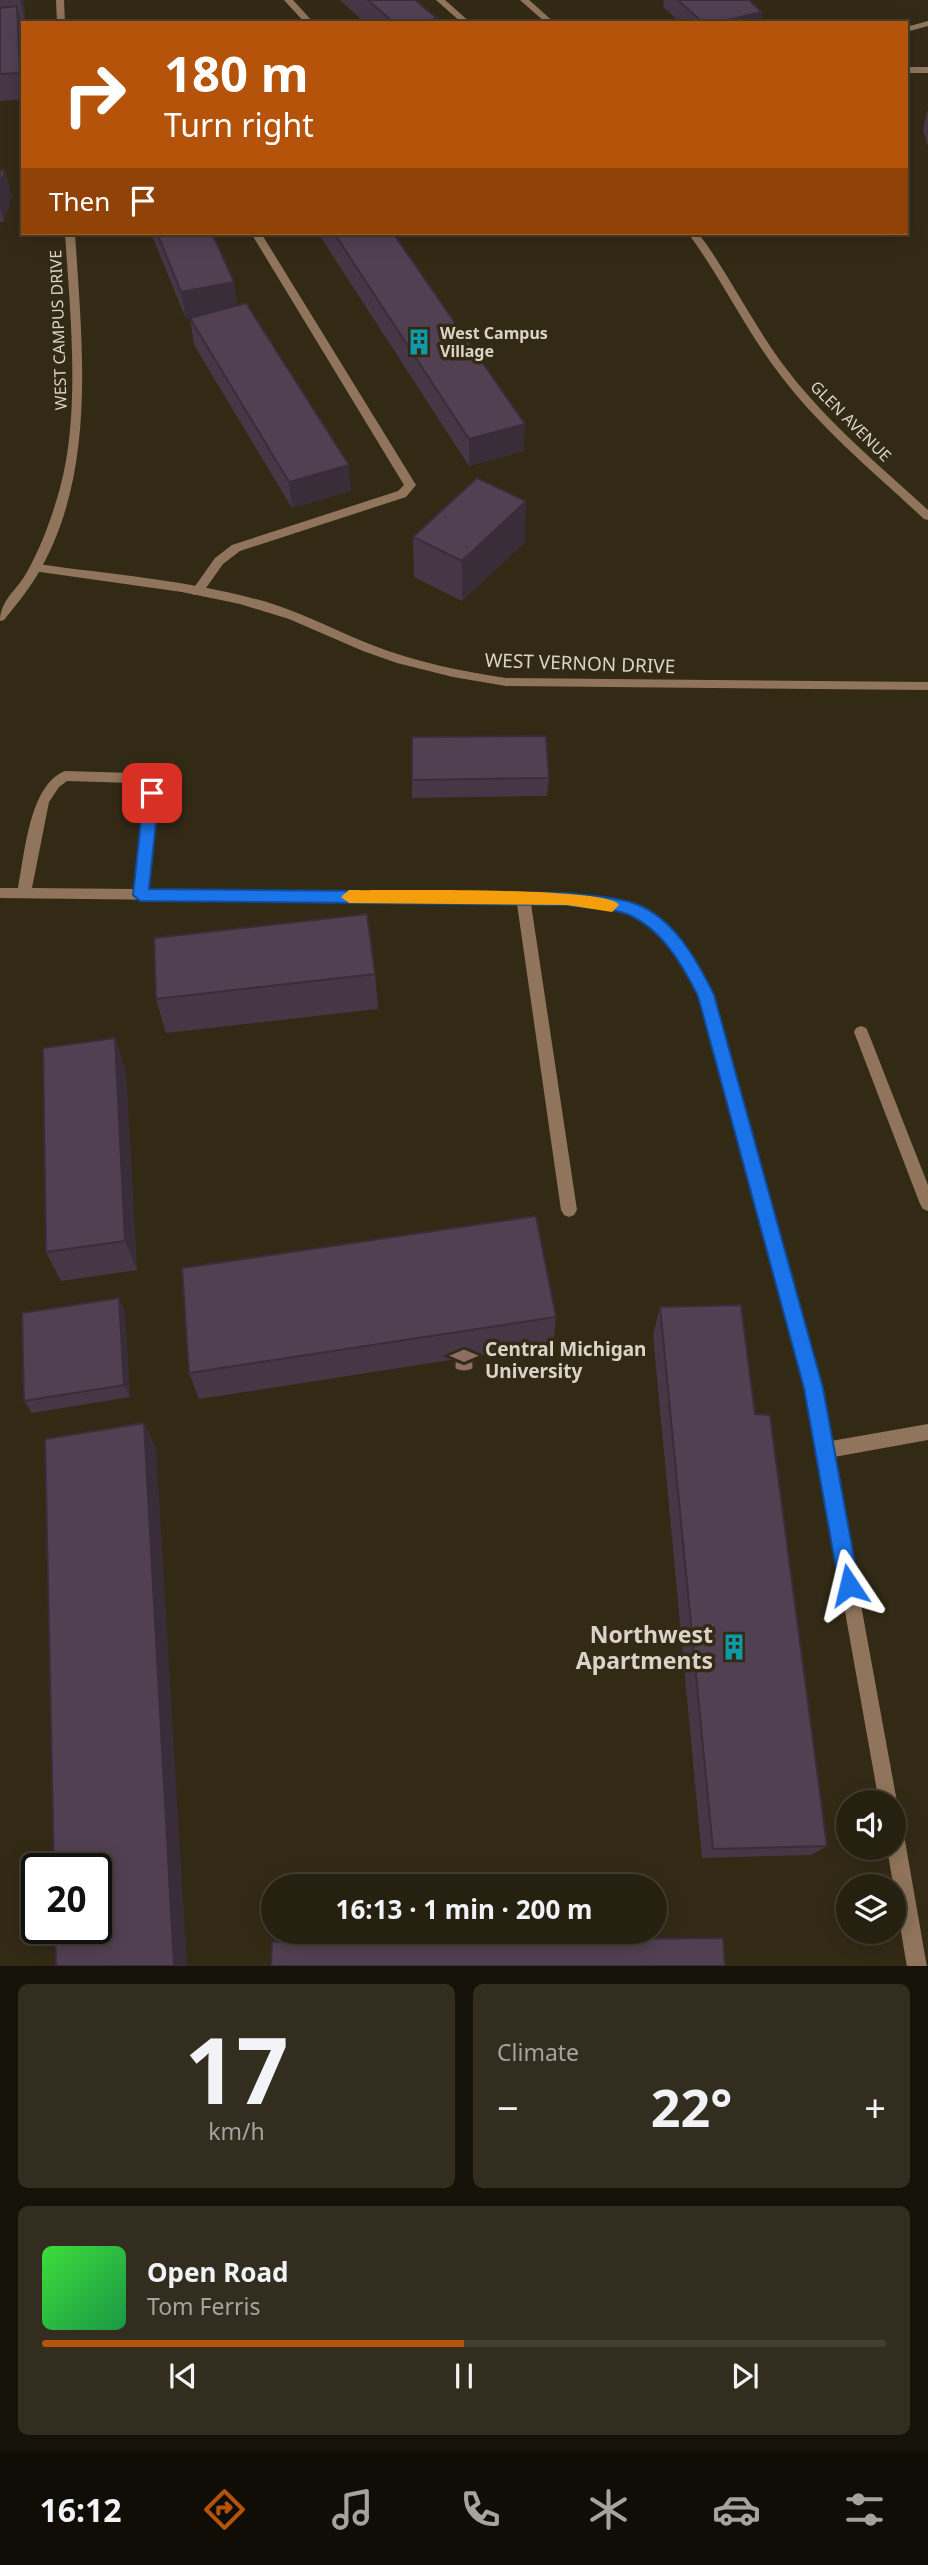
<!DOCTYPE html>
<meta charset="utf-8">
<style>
:root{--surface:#262010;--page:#322d1e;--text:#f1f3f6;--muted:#a4a39f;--line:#423e30;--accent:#b45309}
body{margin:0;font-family:"Noto Sans",sans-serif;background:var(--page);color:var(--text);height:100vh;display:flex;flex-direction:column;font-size:26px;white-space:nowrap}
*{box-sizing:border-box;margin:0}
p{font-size:23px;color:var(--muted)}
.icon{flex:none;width:38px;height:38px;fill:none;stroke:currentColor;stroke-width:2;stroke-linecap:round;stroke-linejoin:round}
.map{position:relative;height:1966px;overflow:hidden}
.drawer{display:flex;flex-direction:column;gap:18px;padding:18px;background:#151209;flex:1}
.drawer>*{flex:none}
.top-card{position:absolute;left:21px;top:21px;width:887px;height:214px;border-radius:0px;box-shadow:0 4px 18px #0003,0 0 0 2px var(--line);background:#b45309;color:#fff;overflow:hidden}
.fabs{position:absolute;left:836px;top:1790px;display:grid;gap:14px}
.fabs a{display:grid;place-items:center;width:70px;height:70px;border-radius:50%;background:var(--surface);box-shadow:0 4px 18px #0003,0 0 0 2px var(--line);font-size:35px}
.speed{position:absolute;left:21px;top:1853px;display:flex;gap:14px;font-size:35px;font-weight:700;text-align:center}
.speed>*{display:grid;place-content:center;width:91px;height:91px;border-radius:50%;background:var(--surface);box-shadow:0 4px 18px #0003,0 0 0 2px var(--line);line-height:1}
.speed .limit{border:4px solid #111;border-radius:10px;background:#fff;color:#111}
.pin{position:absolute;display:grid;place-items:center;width:60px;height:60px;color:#fff;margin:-30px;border-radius:14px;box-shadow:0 4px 10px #0006}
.me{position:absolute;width:77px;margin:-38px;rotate:350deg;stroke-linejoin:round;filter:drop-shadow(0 0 5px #0008)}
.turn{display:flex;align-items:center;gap:24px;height:147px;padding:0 28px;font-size:32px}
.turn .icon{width:91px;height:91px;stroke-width:2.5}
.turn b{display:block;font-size:49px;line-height:60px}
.then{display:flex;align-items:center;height:66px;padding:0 28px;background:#0003;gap:14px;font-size:26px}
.big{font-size:52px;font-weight:700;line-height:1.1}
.drawer .card{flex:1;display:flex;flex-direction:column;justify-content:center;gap:10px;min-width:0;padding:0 24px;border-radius:10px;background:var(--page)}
.drawer .dial{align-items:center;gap:0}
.dial b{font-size:91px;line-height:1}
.song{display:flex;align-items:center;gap:21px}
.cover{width:84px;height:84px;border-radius:10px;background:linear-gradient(135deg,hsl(120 70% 55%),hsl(140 70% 35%))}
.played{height:7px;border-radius:4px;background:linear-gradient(90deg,var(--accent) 50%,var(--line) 50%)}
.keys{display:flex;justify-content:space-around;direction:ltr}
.heat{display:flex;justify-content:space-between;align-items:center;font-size:38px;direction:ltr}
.drawer .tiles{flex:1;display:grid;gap:18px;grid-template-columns:1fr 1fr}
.card:last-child{grid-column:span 2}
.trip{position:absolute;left:261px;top:1874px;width:406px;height:70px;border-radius:35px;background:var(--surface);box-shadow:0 4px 18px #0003,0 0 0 2px var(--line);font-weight:700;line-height:70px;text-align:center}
.dock{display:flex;height:112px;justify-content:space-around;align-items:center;background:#0f0d06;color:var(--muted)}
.dock .icon{width:49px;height:49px}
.dock .active{color:var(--accent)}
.dock b{font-size:32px;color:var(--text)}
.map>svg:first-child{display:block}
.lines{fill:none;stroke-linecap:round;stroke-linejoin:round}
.service{fill:#90755c;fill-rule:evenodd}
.minor{fill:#90755c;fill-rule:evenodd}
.tertiary{fill:#90755c;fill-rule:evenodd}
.wall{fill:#463747}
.shaded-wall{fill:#392d39}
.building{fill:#514052;stroke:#392d39;stroke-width:2}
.route{fill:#1a73e8;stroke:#114b97;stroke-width:2}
.slow{fill:#f59e0b}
.labels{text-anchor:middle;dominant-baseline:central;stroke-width:7;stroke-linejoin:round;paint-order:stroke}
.far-street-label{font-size:16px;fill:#d9d4c7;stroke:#332a16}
.far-poi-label{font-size:16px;font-weight:bold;fill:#d9d4c7;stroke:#332a16;text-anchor:start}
.street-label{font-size:19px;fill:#d9d4c7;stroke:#332a16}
.poi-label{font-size:19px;font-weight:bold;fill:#d9d4c7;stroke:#332a16;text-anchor:start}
.near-poi-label{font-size:23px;font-weight:bold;fill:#d9d4c7;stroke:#332a16;text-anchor:end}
</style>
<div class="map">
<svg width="928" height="1967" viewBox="0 0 928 1967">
<rect width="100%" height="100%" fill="#332a16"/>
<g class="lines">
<path class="service" d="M284 0H293L314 23H305Z
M251 233H261L416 485 406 497 240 551 223 564 201 595H193V589L215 558 232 545 398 491 404 485Z
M65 771 133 773 153 779 158 793 147 889 567 894C587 896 607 897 626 902 669 914 694 958 713 995L821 1388 831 1441 928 1424V1440L834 1457 897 1802 895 1809 894 1802H879L805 1388 699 996C684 967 664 931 634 916 606 903 561 904 531 904L577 1210 574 1215 569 1217 564 1215 561 1210 517 904 0 898V888H18C25 854 29 785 65 771ZM67 781 133 783 143 785 146 793 134 889 32 888 49 802 59 787Z
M861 1026 866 1028 868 1032 928 1185V1211L923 1209 920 1204 854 1032 856 1028Z
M894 1826 901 1828 904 1835 927 1967H907L887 1848H894Z"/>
<path class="minor" d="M436 0H445L471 23H462Z
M520 0H529L555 23H546Z
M928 21V26L906 32V27Z
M906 67H928V73H906Z
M688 233H698L707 245C735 286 757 331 788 371 828 423 880 466 928 510V520L924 519C875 473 822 430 781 376 746 331 722 279 688 233Z
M37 564C116 575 197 581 273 604 307 615 339 632 372 645 415 662 460 671 506 678L928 682V690L506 686 453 677 397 663 363 651 289 619 240 604 182 592 33 571V565Z"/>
<path class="tertiary" d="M56 0H64L65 23H57Z
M65 233H75C82 346 98 475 36 577 27 592 15 606 4 620L0 621C0 600 18 589 27 572 42 545 52 517 60 488 81 411 70 312 65 233Z"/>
</g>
<path class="wall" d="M0 0H24L25 20 21 21 23 31V99L0 101Z
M340 0H415L437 23H365Z
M664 0H749L762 12 761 23H681L663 7Z
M927 111H928V147L923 130Z
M0 170 5 171 12 197 4 222H0Z
M151 233H212L234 282 237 306 351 491 292 508 194 345 190 318 186 319Z
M318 233H393L524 451 469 466Z
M413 537 525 542 462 601 414 577Z
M549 778 547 796 412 798V780Z
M375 974 378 1009 166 1033 156 999Z
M115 1038 126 1072 137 1270 61 1281 46 1252Z
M660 1307 827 1846 811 1855 702 1858 653 1335Z
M125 1312 130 1397 32 1413 24 1401Z
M556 1317 553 1344 199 1399 189 1373Z"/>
<path class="shaded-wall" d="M20 0H24L25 20Z
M17 6 23 31V86L20 73Z
M762 12 761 23H715Z
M437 18V23H422Z
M5 171 12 197 4 222 0 208V186Z
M234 282 237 309 186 319 181 292Z
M525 424 524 451 469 466V439Z
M349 465 351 491 292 508 289 482Z
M526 501 525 542 462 601V561Z
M115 1038 126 1072 137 1270 125 1241Z
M119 1298 125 1312 130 1397 124 1385Z
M144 1423 156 1447 187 1966H174Z"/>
<path class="building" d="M368 0H415L437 18 422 23H394Z
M678 0H749L762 12 715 23H703Z
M17 6 20 73 0 74V8Z
M0 170 5 171 0 186Z
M157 233H212L234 282 181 292Z
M334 233H393L525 424 469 439Z
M246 303 349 465 289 482 190 318Z
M477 478 526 501 462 561 413 537Z
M546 736 549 778 412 780V737Z
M367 914 375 974 156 999 154 938Z
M115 1038 125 1241 46 1252 43 1048Z
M536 1216 556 1317 189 1373 182 1268Z
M119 1298 124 1385 24 1401 22 1313Z
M741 1305 755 1414 770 1415 827 1846 713 1849 660 1307Z
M144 1423 174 1966H56L55 1928H96V1869H54L45 1439Z
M723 1938 725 1966H271L272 1942Z"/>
<path class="route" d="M152 788 159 793 149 889 567 893C588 896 613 896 633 903 673 916 697 960 714 995L823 1388 859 1585 856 1592 849 1595 842 1592 839 1585 804 1388 698 996C682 964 662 929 627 914 610 907 586 908 567 905L140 901 133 895 144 793Z"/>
<path class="slow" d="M349 890C384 891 608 886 619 905L612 912 567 905 349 903 341 897Z"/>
<defs>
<g id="building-bare" transform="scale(2.1)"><path d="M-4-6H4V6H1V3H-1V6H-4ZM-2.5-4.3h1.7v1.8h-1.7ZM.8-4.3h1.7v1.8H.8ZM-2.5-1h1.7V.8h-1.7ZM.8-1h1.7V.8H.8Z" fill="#0f9aa8" stroke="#332a16" stroke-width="2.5" paint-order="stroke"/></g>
<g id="university-bare" transform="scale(2.1)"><path d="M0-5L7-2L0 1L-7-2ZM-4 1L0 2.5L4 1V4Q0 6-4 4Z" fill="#8d6e63" stroke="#332a16" stroke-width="2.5" paint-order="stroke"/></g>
</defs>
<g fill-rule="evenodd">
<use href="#building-bare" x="419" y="342"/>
<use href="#university-bare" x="464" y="1360"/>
<use href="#building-bare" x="734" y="1647"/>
</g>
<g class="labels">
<g class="far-street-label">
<text transform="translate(58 330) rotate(-92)">WEST CAMPUS DRIVE</text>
<text transform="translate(851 421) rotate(45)">GLEN AVENUE</text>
</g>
<g class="far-poi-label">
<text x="440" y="333">West Campus<tspan x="440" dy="18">Village</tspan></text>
</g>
<g class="street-label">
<text transform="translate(580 663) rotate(2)">WEST VERNON DRIVE</text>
</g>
<g class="poi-label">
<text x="485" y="1349">Central Michigan<tspan x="485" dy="22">University</tspan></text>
</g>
<g class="near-poi-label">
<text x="713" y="1634">Northwest<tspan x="713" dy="26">Apartments</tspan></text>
</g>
</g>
</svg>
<div class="fabs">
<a><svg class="icon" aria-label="sound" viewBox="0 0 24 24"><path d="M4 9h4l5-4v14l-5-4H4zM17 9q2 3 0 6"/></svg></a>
<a><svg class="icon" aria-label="layers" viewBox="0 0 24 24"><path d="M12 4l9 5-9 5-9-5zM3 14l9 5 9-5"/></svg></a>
</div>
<div class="speed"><div class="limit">20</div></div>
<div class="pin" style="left:152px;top:793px;background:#d93025"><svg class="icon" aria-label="arrive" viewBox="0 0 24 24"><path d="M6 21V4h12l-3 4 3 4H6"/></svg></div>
<svg class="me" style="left:849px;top:1585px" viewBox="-20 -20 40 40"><path d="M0-17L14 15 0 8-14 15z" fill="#1a73e8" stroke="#fff" stroke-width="4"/></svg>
<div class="trip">16:13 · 1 min · 200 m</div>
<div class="top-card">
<div class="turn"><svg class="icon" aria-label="right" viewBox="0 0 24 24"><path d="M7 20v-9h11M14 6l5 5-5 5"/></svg><div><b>180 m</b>Turn right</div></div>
<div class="then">Then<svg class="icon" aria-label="arrive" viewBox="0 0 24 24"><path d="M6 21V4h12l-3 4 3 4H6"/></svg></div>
</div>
</div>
<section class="drawer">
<div class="tiles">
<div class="card dial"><b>17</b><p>km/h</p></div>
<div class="card"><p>Climate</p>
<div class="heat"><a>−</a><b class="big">22°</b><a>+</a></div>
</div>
<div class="card">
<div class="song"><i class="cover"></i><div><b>Open Road</b><p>Tom Ferris</p></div></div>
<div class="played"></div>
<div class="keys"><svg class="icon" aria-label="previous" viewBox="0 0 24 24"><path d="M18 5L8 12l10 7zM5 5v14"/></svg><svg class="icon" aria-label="pause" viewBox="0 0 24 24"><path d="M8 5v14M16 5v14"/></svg><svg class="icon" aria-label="next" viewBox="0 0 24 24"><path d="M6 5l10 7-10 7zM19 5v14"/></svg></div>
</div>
</div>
</section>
<nav class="dock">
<b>16:12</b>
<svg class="icon active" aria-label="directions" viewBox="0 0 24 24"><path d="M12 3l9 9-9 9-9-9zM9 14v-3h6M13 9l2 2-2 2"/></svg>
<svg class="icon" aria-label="music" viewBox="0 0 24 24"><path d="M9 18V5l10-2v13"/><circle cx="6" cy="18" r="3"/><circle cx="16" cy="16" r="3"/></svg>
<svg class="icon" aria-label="phone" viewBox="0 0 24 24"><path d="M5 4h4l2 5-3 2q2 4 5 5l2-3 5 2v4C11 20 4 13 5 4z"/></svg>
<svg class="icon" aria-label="climate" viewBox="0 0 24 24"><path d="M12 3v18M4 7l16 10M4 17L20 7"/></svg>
<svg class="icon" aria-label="car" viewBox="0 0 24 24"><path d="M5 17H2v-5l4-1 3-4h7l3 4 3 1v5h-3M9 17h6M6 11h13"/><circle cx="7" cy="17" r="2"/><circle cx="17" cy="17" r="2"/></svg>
<svg class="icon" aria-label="filters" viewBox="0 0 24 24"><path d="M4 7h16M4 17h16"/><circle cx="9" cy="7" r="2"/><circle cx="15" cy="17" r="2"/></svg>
</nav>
